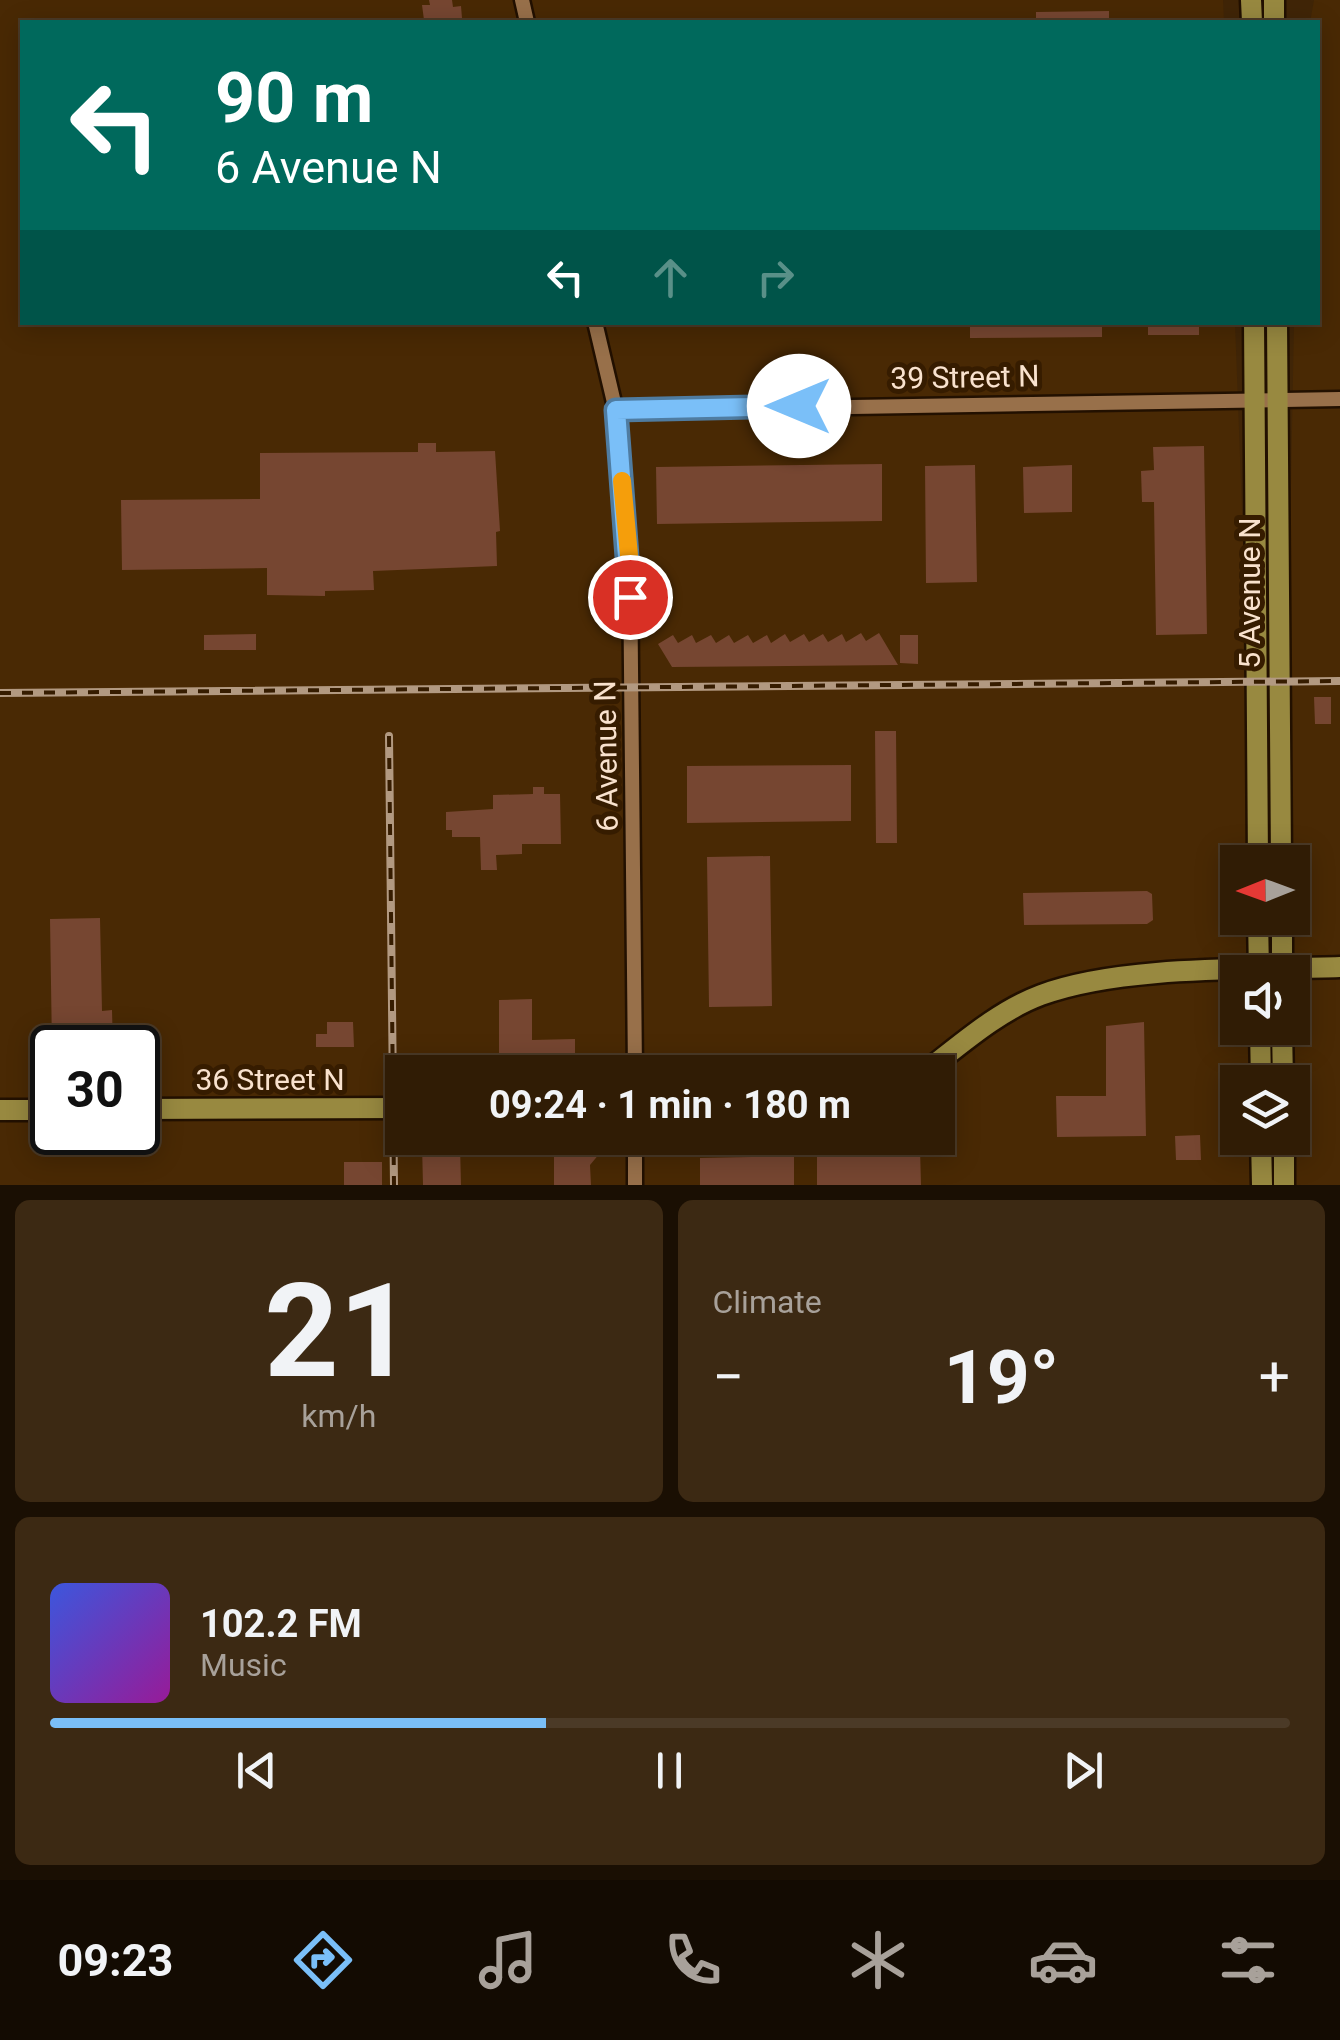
<!DOCTYPE html>
<meta charset="utf-8">
<style>
:root{--surface:#301c05;--page:#3c2913;--text:#f1f3f6;--muted:#a8a19a;--line:#4b3a27;--accent:#7abff8}
body{margin:0;font-family:Roboto,sans-serif;background:var(--page);color:var(--text);height:100vh;display:flex;flex-direction:column;font-size:38px;white-space:nowrap}
*{box-sizing:border-box;margin:0}
p{font-size:32px;color:var(--muted)}
.icon{flex:none;width:55px;height:55px;fill:none;stroke:currentColor;stroke-width:2;stroke-linecap:round;stroke-linejoin:round}
.map{position:relative;height:1185px;overflow:hidden}
.side{display:flex;flex-direction:column;gap:15px;padding:15px;background:#1a0f03;flex:1}
.side>*{flex:none}
.guide{position:absolute;left:20px;top:20px;width:1300px;height:305px;border-radius:0px;box-shadow:0 5px 25px #0003,0 0 0 2px var(--line);background:#00695c;color:#fff;overflow:hidden}
.needle{width:65px;rotate:269deg}
.fabs{position:absolute;left:1220px;top:845px;display:grid;gap:20px}
.fabs a{display:grid;place-items:center;width:90px;height:90px;border-radius:0px;background:var(--surface);box-shadow:0 5px 25px #0003,0 0 0 2px var(--line);font-size:50px}
.speed{position:absolute;left:30px;top:1025px;display:flex;gap:20px;font-size:50px;font-weight:700;text-align:center}
.speed>*{display:grid;place-content:center;width:130px;height:130px;border-radius:50%;background:var(--surface);box-shadow:0 5px 25px #0003,0 0 0 2px var(--line);line-height:1}
.speed .limit{border:5px solid #111;border-radius:15px;background:#fff;color:#111}
.pin{position:absolute;display:grid;place-items:center;width:85px;height:85px;color:#fff;margin:-42px;border:5px solid #fff;border-radius:50%;box-shadow:0 2px 10px #0007}
.me{position:absolute;width:110px;margin:-55px;rotate:270deg;stroke-linejoin:round;filter:drop-shadow(0 0 8px #0008)}
.turn{display:flex;align-items:center;gap:35px;height:210px;padding:0 30px;font-size:45px}
.turn .icon{width:130px;height:130px;stroke-width:2.5}
.turn b{display:block;font-size:70px;line-height:85px}
.lanes{display:flex;align-items:center;height:95px;padding:0 30px;background:#0003;justify-content:center;gap:50px;direction:ltr}
.lanes .off{opacity:.35}
.big{font-size:75px;font-weight:700;line-height:1.1}
.side .tile{flex:1;display:flex;flex-direction:column;justify-content:center;gap:15px;min-width:0;padding:0 35px;border-radius:15px;background:var(--page)}
.side .dial{align-items:center;gap:0}
.dial b{font-size:130px;line-height:1}
.song{display:flex;align-items:center;gap:30px}
.cover{width:120px;height:120px;border-radius:15px;background:linear-gradient(135deg,hsl(230 70% 55%),hsl(300 70% 35%))}
.played{height:10px;border-radius:5px;background:linear-gradient(90deg,var(--accent) 40%,var(--line) 40%)}
.keys{display:flex;justify-content:space-around;direction:ltr}
.heat{display:flex;justify-content:space-between;align-items:center;font-size:55px;direction:ltr}
.side .tiles{flex:1;display:grid;gap:15px;grid-template-columns:1fr 1fr}
.tile:last-child{grid-column:span 2}
.trip{position:absolute;left:385px;top:1055px;width:570px;height:100px;border-radius:0px;background:var(--surface);box-shadow:0 5px 25px #0003,0 0 0 2px var(--line);font-weight:700;line-height:100px;text-align:center}
.dock{display:flex;height:160px;justify-content:space-around;align-items:center;background:#130b02;color:var(--muted)}
.dock .icon{width:70px;height:70px}
.dock .on{color:var(--accent)}
.dock b{font-size:45px;color:var(--text)}
.map>svg:first-child{display:block}
.built{fill:#492904;fill-rule:evenodd}
.building{fill:#764631}
.lines{fill:none;stroke-linecap:round;stroke-linejoin:round}
.street-casing{stroke:#221000;stroke-width:19}
.secondary-casing{stroke:#221000;stroke-width:25}
.street{stroke:#98704a;stroke-width:14}
.secondary{stroke:#988940;stroke-width:20}
.rail-casing{stroke:#b29981;stroke-width:8}
.rail{stroke:#361c00;stroke-width:4;stroke-dasharray:11;stroke-linecap:butt}
.route-casing{stroke:#4f7ca1;stroke-width:25}
.route{stroke:#7abff8;stroke-width:18}
.slow{stroke:#f59e0b;stroke-width:18}
.labels{text-anchor:middle;dominant-baseline:central;stroke-width:10;stroke-linejoin:round;paint-order:stroke}
.street-label{font-size:30px;fill:#f9e2ce;stroke:#361c00}
</style>
<div class="map">
<svg width="1340" height="1185" viewBox="0 0 1340 1185">
<rect width="100%" height="100%" fill="#402507"/>
<path class="built" d="M0 0H1223L1224 22H22V322L1235 323 1255 862H1238V918H1257L1259 972H1238V1028H1260L1261 1082H1238V1138H1261L1262 1185H0ZM52 1048H138V1132H52ZM402 1072H938V1138H402Z
M1314 0H1340V1185H1287L1292 1082 1283 1028H1292V972L1283 918H1292V862H1284L1294 323 1318 322V22H1310Z"/>
<path class="building" d="M429 0H452L453 7 461 6 462 18 455 22 424 20 422 5H430Z
M1109 11V22H1036V12Z
M970 322H1102V337L970 338Z
M1148 322H1199V335H1148Z
M418 443H436V452L495 451 500 531 496 532 497 566 373 571 374 590 325 591V596L267 595V568L122 570 121 500 260 499V453L418 452Z
M1204 446 1207 634 1156 635 1154 502H1142L1141 471 1154 470 1153 447Z
M882 464V521L657 524 656 467Z
M975 465 977 582 926 583 925 466Z
M1072 465V512L1024 513 1023 467Z
M861 633 866 641 879 633 898 665 672 667 658 644 673 635 678 643 692 635 696 643 711 635 716 643 729 635 734 643 748 635 753 643 767 635 771 643 785 634 790 642 804 634 809 642 823 634 828 642 842 634 846 642Z
M256 634V650H204V635Z
M900 635H918V664L900 663Z
M1314 697H1331V724H1315Z
M875 731H896L897 843H876Z
M851 765V821L687 823V766Z
M533 787H544V794H560L561 844H522V854L496 855 497 870H481L480 837H452V830H446V812L493 809V795L533 794Z
M770 856 772 1006 709 1007 707 857Z
M1147 891 1152 894 1153 920 1147 924 1024 925 1023 893Z
M100 918 102 1011 112 1010 113 1048H52L50 919Z
M532 999V1040L575 1039V1060L499 1061V1000Z
M327 1022H353L354 1047H316V1034H327Z
M1144 1022 1146 1136 1057 1137 1056 1096H1106V1026Z
M1200 1135 1201 1160H1176L1175 1136Z
M554 1138H600V1153L590 1165 591 1185H554Z
M422 1145H460L461 1185H423Z
M920 1148 921 1185H817V1149Z
M794 1156V1185H700V1158Z
M344 1162H382V1185H344Z"/>
<g class="lines">
<g class="street-casing">
<path id="street" d="M522 0 527 22
M595 322 616 411 630 567 635 1072
M616 411 1340 399
M635 1185V1138"/>
</g>
<g class="secondary-casing">
<path id="secondary" d="M1251 0 1252 22
M1274 0V22
M1254 322 1258 862
M1277 322 1281 862
M1258 918 1259 972
M1282 918V972
M1260 1028 1261 1082
M1282 1028 1283 1082
M925 1072C960 1045 998 1011 1041 995 1122 965 1252 970 1340 967
M138 1109 402 1108
M0 1110H52
M1261 1138 1262 1185
M1284 1138V1185"/>
</g>
<use href="#street" class="street"/>
<use href="#secondary" class="secondary"/>
<g class="rail-casing">
<path id="rail" d="M0 693 1340 681
M389 736 394 1185"/>
</g>
<use href="#rail" class="rail"/>
</g>
<g class="lines">
<g class="route-casing">
<path id="route" d="M630 597 616 410 799 406"/>
</g>
<use href="#route" class="route"/>
<path class="slow" d="M622 481 629 555"/>
</g>
<g class="labels">
<g class="street-label">
<text transform="translate(965 377) rotate(-1)">39 Street N</text>
<text transform="translate(1249 593) rotate(-90)">5 Avenue N</text>
<text transform="translate(606 756) rotate(-91)">6 Avenue N</text>
<text x="270" y="1079">36 Street N</text>
</g>
</g>
</svg>
<div class="fabs">
<a><svg class="needle" viewBox="-14 -14 28 28"><path d="M0-13l5 13h-10z" fill="#e53935"/><path d="M0 13l5-13h-10z" fill="#a8a19a"/></svg></a>
<a><svg class="icon" aria-label="sound" viewBox="0 0 24 24"><path d="M4 9h4l5-4v14l-5-4H4zM17 9q2 3 0 6"/></svg></a>
<a><svg class="icon" aria-label="layers" viewBox="0 0 24 24"><path d="M12 4l9 5-9 5-9-5zM3 14l9 5 9-5"/></svg></a>
</div>
<div class="speed"><div class="limit">30</div></div>
<div class="pin" style="left:630px;top:597px;background:#d93025"><svg class="icon" aria-label="arrive" viewBox="0 0 24 24"><path d="M6 21V4h12l-3 4 3 4H6"/></svg></div>
<svg class="me" style="left:799px;top:406px" viewBox="-20 -20 40 40"><circle r="19" fill="#fff"/><path d="M0-13L10 11 0 6-10 11z" fill="#7abff8"/></svg>
<div class="trip">09:24 · 1 min · 180 m</div>
<div class="guide">
<div class="turn"><svg class="icon" aria-label="left" viewBox="0 0 24 24"><path d="M17 20v-9H6M10 6l-5 5 5 5"/></svg><div><b>90 m</b>6 Avenue N</div></div>
<div class="lanes"><svg class="icon" aria-label="left" viewBox="0 0 24 24"><path d="M17 20v-9H6M10 6l-5 5 5 5"/></svg><svg class="icon off" aria-label="ahead" viewBox="0 0 24 24"><path d="M12 20V5M6 11l6-6 6 6"/></svg><svg class="icon off" aria-label="right" viewBox="0 0 24 24"><path d="M7 20v-9h11M14 6l5 5-5 5"/></svg></div>
</div>
</div>
<section class="side">
<div class="tiles">
<div class="tile dial"><b>21</b><p>km/h</p></div>
<div class="tile"><p>Climate</p>
<div class="heat"><a>−</a><b class="big">19°</b><a>+</a></div>
</div>
<div class="tile">
<div class="song"><i class="cover"></i><div><b>102.2 FM</b><p>Music</p></div></div>
<div class="played"></div>
<div class="keys"><svg class="icon" aria-label="previous" viewBox="0 0 24 24"><path d="M18 5L8 12l10 7zM5 5v14"/></svg><svg class="icon" aria-label="pause" viewBox="0 0 24 24"><path d="M8 5v14M16 5v14"/></svg><svg class="icon" aria-label="next" viewBox="0 0 24 24"><path d="M6 5l10 7-10 7zM19 5v14"/></svg></div>
</div>
</div>
</section>
<nav class="dock">
<b>09:23</b>
<svg class="icon on" aria-label="directions" viewBox="0 0 24 24"><path d="M12 3l9 9-9 9-9-9zM9 14v-3h6M13 9l2 2-2 2"/></svg>
<svg class="icon" aria-label="music" viewBox="0 0 24 24"><path d="M9 18V5l10-2v13"/><circle cx="6" cy="18" r="3"/><circle cx="16" cy="16" r="3"/></svg>
<svg class="icon" aria-label="phone" viewBox="0 0 24 24"><path d="M5 4h4l2 5-3 2q2 4 5 5l2-3 5 2v4C11 20 4 13 5 4z"/></svg>
<svg class="icon" aria-label="climate" viewBox="0 0 24 24"><path d="M12 3v18M4 7l16 10M4 17L20 7"/></svg>
<svg class="icon" aria-label="car" viewBox="0 0 24 24"><path d="M5 17H2v-5l4-1 3-4h7l3 4 3 1v5h-3M9 17h6M6 11h13"/><circle cx="7" cy="17" r="2"/><circle cx="17" cy="17" r="2"/></svg>
<svg class="icon" aria-label="filters" viewBox="0 0 24 24"><path d="M4 7h16M4 17h16"/><circle cx="9" cy="7" r="2"/><circle cx="15" cy="17" r="2"/></svg>
</nav>
